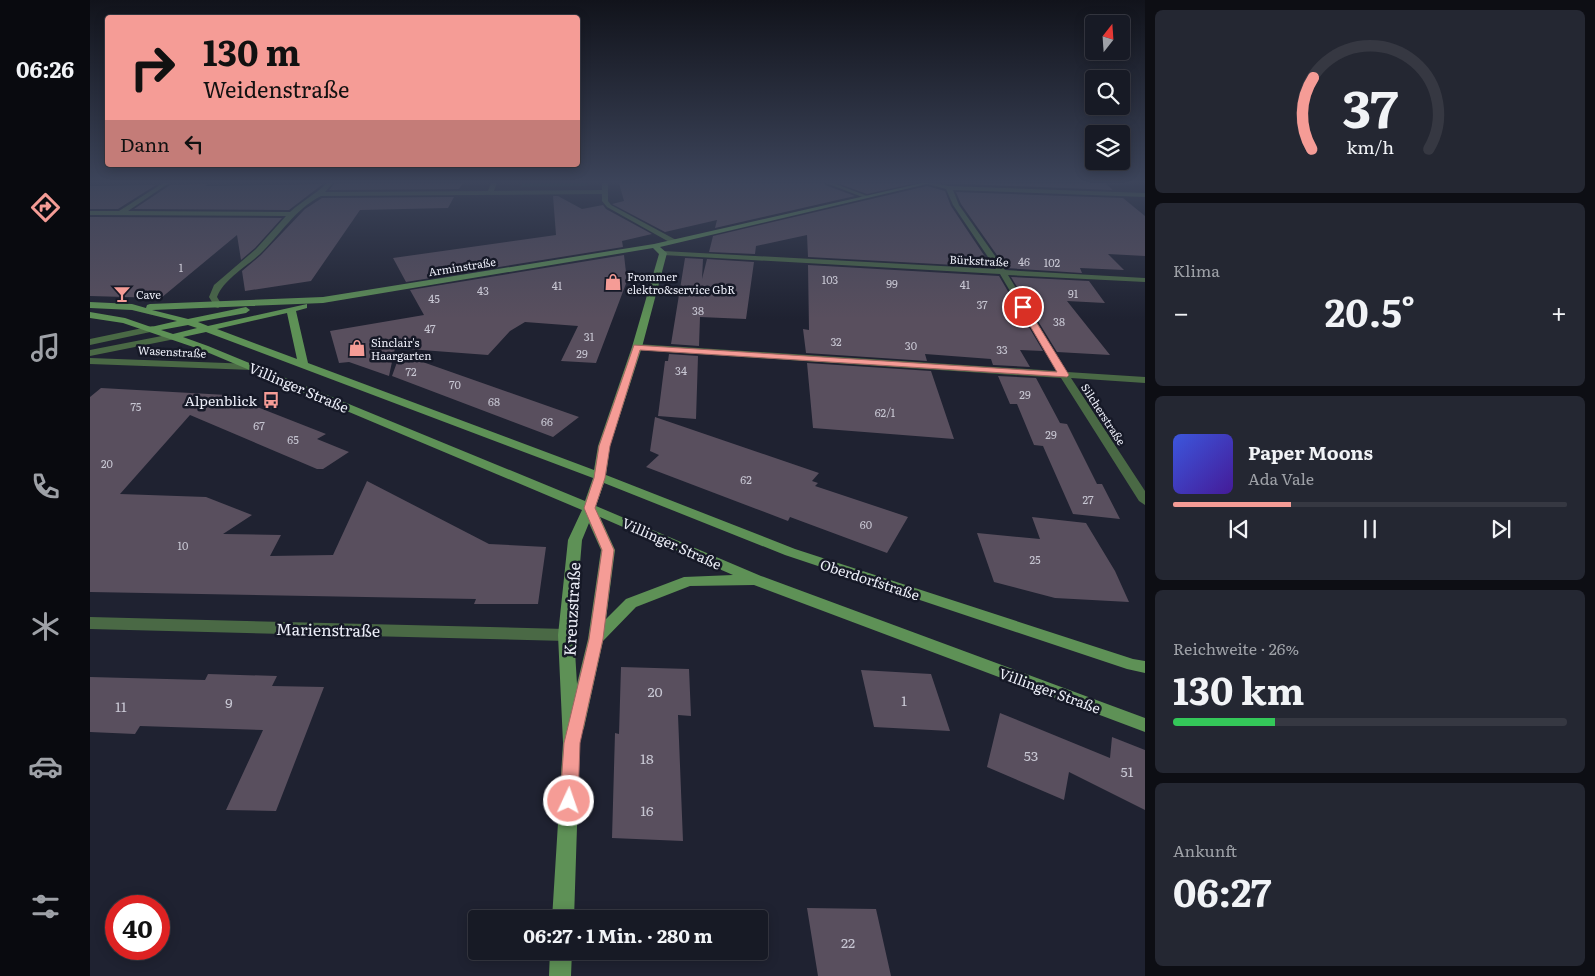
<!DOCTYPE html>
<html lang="de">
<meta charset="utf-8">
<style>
:root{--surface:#171a25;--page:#242732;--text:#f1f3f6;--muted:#9ea1a7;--line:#363842;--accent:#f59c96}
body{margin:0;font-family:Literata,serif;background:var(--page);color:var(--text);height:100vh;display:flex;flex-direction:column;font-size:19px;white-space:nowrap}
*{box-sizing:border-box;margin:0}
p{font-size:16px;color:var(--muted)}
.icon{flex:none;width:28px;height:28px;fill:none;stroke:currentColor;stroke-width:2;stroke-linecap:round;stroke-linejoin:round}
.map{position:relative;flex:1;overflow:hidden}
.panel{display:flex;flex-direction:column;gap:10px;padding:10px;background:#0d0e14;width:450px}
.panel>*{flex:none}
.top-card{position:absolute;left:15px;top:15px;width:475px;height:152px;border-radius:5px;box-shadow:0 2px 12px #0003,0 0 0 1px var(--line);background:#f59c96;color:#111;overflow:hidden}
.needle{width:32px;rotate:17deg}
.controls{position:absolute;left:995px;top:15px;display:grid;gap:10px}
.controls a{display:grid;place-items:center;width:45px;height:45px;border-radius:5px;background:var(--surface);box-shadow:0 2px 12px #0003,0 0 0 1px var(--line);font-size:25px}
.speed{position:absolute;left:15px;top:895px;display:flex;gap:10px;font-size:25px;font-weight:700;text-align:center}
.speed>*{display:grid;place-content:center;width:65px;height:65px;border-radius:50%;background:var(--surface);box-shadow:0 2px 12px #0003,0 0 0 1px var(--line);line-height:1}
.speed .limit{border:8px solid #d22;background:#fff;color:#111}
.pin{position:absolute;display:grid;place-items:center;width:42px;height:42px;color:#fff;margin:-21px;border:2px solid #fff;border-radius:50%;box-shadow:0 1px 5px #0007}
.me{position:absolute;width:55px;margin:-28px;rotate:3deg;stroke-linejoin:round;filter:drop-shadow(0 0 4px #0008)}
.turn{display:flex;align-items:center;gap:18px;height:105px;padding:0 15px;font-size:22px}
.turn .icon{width:65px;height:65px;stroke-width:2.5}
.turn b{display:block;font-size:35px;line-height:42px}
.then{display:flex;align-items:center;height:48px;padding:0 15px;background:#0003;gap:10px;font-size:19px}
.big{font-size:38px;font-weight:700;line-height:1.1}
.panel .tile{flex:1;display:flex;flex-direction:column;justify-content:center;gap:8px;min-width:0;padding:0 18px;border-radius:8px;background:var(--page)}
.panel .dial{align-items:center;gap:0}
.dial svg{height:130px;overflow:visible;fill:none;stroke:var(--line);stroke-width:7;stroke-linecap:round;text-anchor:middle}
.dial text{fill:var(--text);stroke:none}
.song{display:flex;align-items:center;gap:15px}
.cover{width:60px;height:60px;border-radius:8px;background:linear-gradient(135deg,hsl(230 70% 55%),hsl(260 70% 35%))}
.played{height:5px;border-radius:2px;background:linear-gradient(90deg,var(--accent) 30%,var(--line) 30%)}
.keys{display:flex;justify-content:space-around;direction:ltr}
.heat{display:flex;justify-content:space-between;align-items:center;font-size:28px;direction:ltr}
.charge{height:8px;border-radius:4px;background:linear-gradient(90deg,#34c759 26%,var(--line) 0)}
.trip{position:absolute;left:378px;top:910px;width:300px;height:50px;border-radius:5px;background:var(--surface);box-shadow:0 2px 12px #0003,0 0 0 1px var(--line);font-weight:700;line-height:50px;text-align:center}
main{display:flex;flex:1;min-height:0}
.menu{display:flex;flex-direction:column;width:90px;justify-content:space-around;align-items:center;background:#090a0f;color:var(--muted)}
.menu .icon{width:35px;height:35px}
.menu .active{color:var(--accent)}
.menu b{font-size:22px;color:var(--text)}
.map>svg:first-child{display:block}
.green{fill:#094530}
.building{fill:#594f5e}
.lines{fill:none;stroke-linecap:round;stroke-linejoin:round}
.street{fill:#4a6945;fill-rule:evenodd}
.secondary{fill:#5e9156;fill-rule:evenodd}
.route{fill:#f59c96;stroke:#9f6562}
.labels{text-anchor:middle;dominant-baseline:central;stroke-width:5;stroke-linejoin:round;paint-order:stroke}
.far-street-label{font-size:11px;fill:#eceef8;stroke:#161927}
.number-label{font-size:11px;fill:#c7c6d2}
.far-poi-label{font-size:11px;fill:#eceef8;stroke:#161927;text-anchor:start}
.street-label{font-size:14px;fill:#eceef8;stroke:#161927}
.poi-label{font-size:14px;fill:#eceef8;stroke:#161927;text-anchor:end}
.near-number-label{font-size:14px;fill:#c7c6d2}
.near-street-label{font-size:16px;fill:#eceef8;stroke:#161927}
</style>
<main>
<nav class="menu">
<b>06:26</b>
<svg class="icon active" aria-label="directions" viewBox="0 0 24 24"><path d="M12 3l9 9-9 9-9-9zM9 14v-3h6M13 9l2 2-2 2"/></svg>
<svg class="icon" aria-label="music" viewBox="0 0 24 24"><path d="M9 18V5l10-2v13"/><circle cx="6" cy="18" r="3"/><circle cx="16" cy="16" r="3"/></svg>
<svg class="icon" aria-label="phone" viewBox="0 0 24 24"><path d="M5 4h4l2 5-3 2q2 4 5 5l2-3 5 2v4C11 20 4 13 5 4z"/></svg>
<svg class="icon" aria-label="climate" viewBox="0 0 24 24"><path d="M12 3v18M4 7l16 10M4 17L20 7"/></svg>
<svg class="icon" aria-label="car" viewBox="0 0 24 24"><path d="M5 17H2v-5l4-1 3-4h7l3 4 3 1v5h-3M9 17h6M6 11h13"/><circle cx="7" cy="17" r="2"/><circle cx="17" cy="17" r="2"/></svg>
<svg class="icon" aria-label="filters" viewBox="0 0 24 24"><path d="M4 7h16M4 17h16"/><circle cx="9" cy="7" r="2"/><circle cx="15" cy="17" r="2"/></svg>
</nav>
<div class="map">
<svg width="1055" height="976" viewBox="0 0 1055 976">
<rect width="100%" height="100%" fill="#1f2231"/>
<path class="green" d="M432 183H497V186L431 187Z"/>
<path class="building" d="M270 183H373L369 189 239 190 244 184Z
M529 183H734L735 185 765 196 625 228 627 220 575 232 522 204 534 201Z
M747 183H826L777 194Z
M851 183H1015L1023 190Z
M118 184 115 186 233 184 199 210 44 209 80 185Z
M66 185 28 209H0V186Z
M837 186 855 191 861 206 902 267 718 257 717 235 666 246 665 254 619 252 623 236Z
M866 192 1033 198 1055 216V256L1018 254 1034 270 990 268 992 273 916 268 871 204Z
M463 196H468L492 209 513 205 516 209 562 234 532 241 533 247 316 282 303 258 466 235Z
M364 197 358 208 270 210 221 281 155 291 152 271 171 255 215 209 232 198Z
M0 217 192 218 165 248 151 260 147 235 71 298 0 296Z
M534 255 537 281 506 363 471 361 488 326 435 322 420 331 398 355 305 348 299 376 259 362 249 363 240 331 334 315 320 290Z
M595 258 613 259 612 279 617 259 664 262 656 319 610 317 609 346 581 344Z
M718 265 909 276 953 351 930 350 940 367 903 365 901 359 835 354 837 361 716 353 713 329 719 330Z
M921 277 999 281 1015 303 977 301 1020 355 967 352Z
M310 354 489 417 463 437 302 376Z
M579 354 608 356 606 419 568 416 575 361H578Z
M717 363 841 371 864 439 723 428Z
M908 376 946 378 970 423 977 424 1007 484H1012L1030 519 983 514 953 446 944 445 927 404H920Z
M11 388 137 395 236 434 227 439 259 452 233 469H227L100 415 30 494 116 497 162 515 133 534 191 535 180 556 243 555 277 481 399 544 456 547 448 604H384L386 599 0 592V397Z
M565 417 729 473 722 481 728 483 725 486 818 517 797 553 700 517 698 521 556 467 569 455 560 451Z
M942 517 996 523 1025 571 1039 602 965 598 904 582 887 533 950 539Z
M531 667 599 669 601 716 588 715 593 841 522 838 525 733 529 734Z
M771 670 841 674 860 731 784 727Z
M118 674 187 676 182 686 234 687 186 811 136 810 173 730 50 726 45 734 0 732V677L115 680Z
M910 713 1020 758 1022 737 1055 750V810L979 772 974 800 897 767Z
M717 908 786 909 801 976H728Z"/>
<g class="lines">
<path class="street" d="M73 183H79L38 211 200 212C212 201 226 194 237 183H243L235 192 398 191 401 183H407L404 191 512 190V183H518V201L521 205 588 241 581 243 517 207 512 201V194L231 196C205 209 191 234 170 254 156 267 134 279 127 297L132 305 128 308 125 307 119 297 124 285 166 249 196 216 0 215V211H29Z
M736 183H743L780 197 775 198Z
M834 183H843L859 186 1055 193V197L863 190 869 205 915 270 1055 278V282L918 275 977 372 1055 377V383L981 378 1055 491V505L1049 501 971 378 547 350 542 347 547 344 967 371 910 274 573 255 569 253 573 251 906 269 863 205 856 189Z
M62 326 65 327V331L0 345V339Z
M82 334 87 337 85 339 0 356V350Z
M0 358 163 364 168 367 163 370 0 364Z
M0 617 476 629 482 631 484 635 482 639 476 641 0 629Z"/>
<path class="secondary" d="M832 183H841L570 247 577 253 552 347 520 446 516 475 705 549 1043 659 1055 661V673L1037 669 695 555 514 483 506 506 671 576 1055 718V732L664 585 600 586 546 607 513 641 494 728 490 734 484 919H462L473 743 468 635 478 540 492 510 112 350 33 323 0 318V312L35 318 61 327 87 321 42 310 0 308V302L42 304 56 308 57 305 60 304 233 297 564 244ZM563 248 569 254 542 347 508 446 504 470 218 363 206 311 217 308V304L118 326 108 322 156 313 160 310 156 307 98 319 62 310 233 303ZM197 313 207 359 127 329ZM98 325 107 328 83 334 71 330ZM116 332 503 478 495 501 118 346 93 337ZM510 517 643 575 594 577 536 599 516 619 525 550ZM499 523 511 550 498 639 487 684 484 635 492 540Z
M460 951H482L481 976H459Z"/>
</g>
<linearGradient id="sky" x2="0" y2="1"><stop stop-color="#11131b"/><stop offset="0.57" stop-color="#3c445a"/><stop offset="1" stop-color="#3c445a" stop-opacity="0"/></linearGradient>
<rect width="1055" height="319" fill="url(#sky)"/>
<path class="route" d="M933 305 937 307 979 375 977 377 550 350 520 446 515 478 505 508 524 550 513 639 490 743 488 801 485 807 479 809 473 807 470 801 474 743 499 639 512 550 494 508 504 478 509 446 544 345 967 372 929 307Z"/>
<defs>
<g id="shop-bare" transform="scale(1.35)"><path d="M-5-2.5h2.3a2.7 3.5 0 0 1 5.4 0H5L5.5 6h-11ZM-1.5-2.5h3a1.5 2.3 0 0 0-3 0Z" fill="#f59c96" stroke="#161927" stroke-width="2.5" paint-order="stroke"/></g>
<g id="bar-bare" transform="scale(1.35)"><path d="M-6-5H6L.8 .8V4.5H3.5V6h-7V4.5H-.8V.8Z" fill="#f59c96" stroke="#161927" stroke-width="2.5" paint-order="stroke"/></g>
<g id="bus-bare" transform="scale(1.35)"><path d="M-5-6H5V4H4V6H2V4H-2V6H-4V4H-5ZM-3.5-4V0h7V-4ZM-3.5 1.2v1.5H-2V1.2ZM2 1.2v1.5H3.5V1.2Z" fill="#f59c96" stroke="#161927" stroke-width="2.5" paint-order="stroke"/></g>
</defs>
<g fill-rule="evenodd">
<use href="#shop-bare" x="523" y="282"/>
<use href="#bar-bare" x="32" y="294"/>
<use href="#shop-bare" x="267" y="348"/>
<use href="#bus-bare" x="181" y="400"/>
</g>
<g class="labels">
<g class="far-street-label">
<text transform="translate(889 260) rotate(3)">Bürkstraße</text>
<text transform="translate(372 266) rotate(-9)">Arminstraße</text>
<text transform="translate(82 351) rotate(3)">Wasenstraße</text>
<text transform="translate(1014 414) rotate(57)">Silcherstraße</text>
</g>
<g class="number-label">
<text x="934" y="261">46</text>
<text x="962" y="262">102</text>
<text x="91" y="267">1</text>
<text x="740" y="279">103</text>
<text x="802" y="283">99</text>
<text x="875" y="284">41</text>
<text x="467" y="285">41</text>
<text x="393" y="290">43</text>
<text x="983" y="293">91</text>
<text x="344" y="298">45</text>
<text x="892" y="304">37</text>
<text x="608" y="310">38</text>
<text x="969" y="321">38</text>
<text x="340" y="328">47</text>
<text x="499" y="336">31</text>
<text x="746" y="341">32</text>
<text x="821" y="345">30</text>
<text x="912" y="349">33</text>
<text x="492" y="353">29</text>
<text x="591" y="370">34</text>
<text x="321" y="371">72</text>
<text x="365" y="384">70</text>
<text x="935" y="394">29</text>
<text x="404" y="401">68</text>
<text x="46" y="406">75</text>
<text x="795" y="412">62/1</text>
<text x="457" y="421">66</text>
<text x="169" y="425">67</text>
<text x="961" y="434">29</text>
<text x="203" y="439">65</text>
<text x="17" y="463">20</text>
<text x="656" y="479">62</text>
<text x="998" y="499">27</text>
<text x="776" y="524">60</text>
<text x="93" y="545">10</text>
<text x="945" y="559">25</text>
</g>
<g class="far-poi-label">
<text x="537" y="276">Frommer<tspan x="537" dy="13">elektro&amp;service GbR</tspan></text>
<text x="46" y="294">Cave</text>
<text x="281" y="342">Sinclair's<tspan x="281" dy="13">Haargarten</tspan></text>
</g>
<g class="street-label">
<text transform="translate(209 387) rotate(23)">Villinger Straße</text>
<text transform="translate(582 543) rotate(24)">Villinger Straße</text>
<text transform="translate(780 579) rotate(18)">Oberdorfstraße</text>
<text transform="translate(960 690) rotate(20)">Villinger Straße</text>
</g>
<g class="poi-label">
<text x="167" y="400">Alpenblick</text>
</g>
<g class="near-number-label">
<text x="565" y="691">20</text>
<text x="814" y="700">1</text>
<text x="139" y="702">9</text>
<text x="31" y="706">11</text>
<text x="941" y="755">53</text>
<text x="557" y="758">18</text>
<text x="1037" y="771">51</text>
<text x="557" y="810">16</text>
<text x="758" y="942">22</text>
</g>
<g class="near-street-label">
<text transform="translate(481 609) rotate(-87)">Kreuzstraße</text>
<text transform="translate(238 629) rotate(1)">Marienstraße</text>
</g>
</g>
</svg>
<div class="controls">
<a><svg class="needle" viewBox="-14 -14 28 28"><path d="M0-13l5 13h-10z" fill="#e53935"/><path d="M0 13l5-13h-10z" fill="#9ea1a7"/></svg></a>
<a><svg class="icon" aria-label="search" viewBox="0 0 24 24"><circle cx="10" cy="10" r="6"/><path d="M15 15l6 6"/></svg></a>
<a><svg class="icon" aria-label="layers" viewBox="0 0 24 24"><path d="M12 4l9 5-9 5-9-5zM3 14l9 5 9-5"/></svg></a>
</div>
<div class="speed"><div class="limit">40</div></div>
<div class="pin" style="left:933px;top:307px;background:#d93025"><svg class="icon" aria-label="arrive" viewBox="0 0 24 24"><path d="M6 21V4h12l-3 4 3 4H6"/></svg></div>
<svg class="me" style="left:479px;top:801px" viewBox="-20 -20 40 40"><circle r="17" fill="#f59c96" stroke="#fff" stroke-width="3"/><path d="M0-11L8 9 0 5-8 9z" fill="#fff"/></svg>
<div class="trip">06:27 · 1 Min. · 280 m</div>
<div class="top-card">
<div class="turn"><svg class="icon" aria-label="right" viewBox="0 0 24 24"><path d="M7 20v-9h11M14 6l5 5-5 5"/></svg><div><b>130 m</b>Weidenstraße</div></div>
<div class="then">Dann<svg class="icon" aria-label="left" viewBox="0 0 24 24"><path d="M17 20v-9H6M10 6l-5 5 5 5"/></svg></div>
</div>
</div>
<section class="panel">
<div class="tile dial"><svg viewBox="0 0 100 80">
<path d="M14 69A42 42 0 1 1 86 69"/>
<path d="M14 69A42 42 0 0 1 15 25" stroke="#f59c96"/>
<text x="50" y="56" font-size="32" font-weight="700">37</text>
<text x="50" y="72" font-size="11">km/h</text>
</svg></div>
<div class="tile"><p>Klima</p>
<div class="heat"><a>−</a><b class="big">20.5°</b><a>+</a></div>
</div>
<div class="tile">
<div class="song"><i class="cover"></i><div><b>Paper Moons</b><p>Ada Vale</p></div></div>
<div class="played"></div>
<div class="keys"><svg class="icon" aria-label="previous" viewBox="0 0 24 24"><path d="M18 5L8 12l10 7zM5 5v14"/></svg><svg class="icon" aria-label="pause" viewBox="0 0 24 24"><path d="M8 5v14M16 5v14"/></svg><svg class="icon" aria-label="next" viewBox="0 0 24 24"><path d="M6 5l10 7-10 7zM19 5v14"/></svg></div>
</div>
<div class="tile"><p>Reichweite · 26%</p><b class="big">130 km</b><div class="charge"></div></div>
<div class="tile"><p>Ankunft</p><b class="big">06:27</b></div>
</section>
</main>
